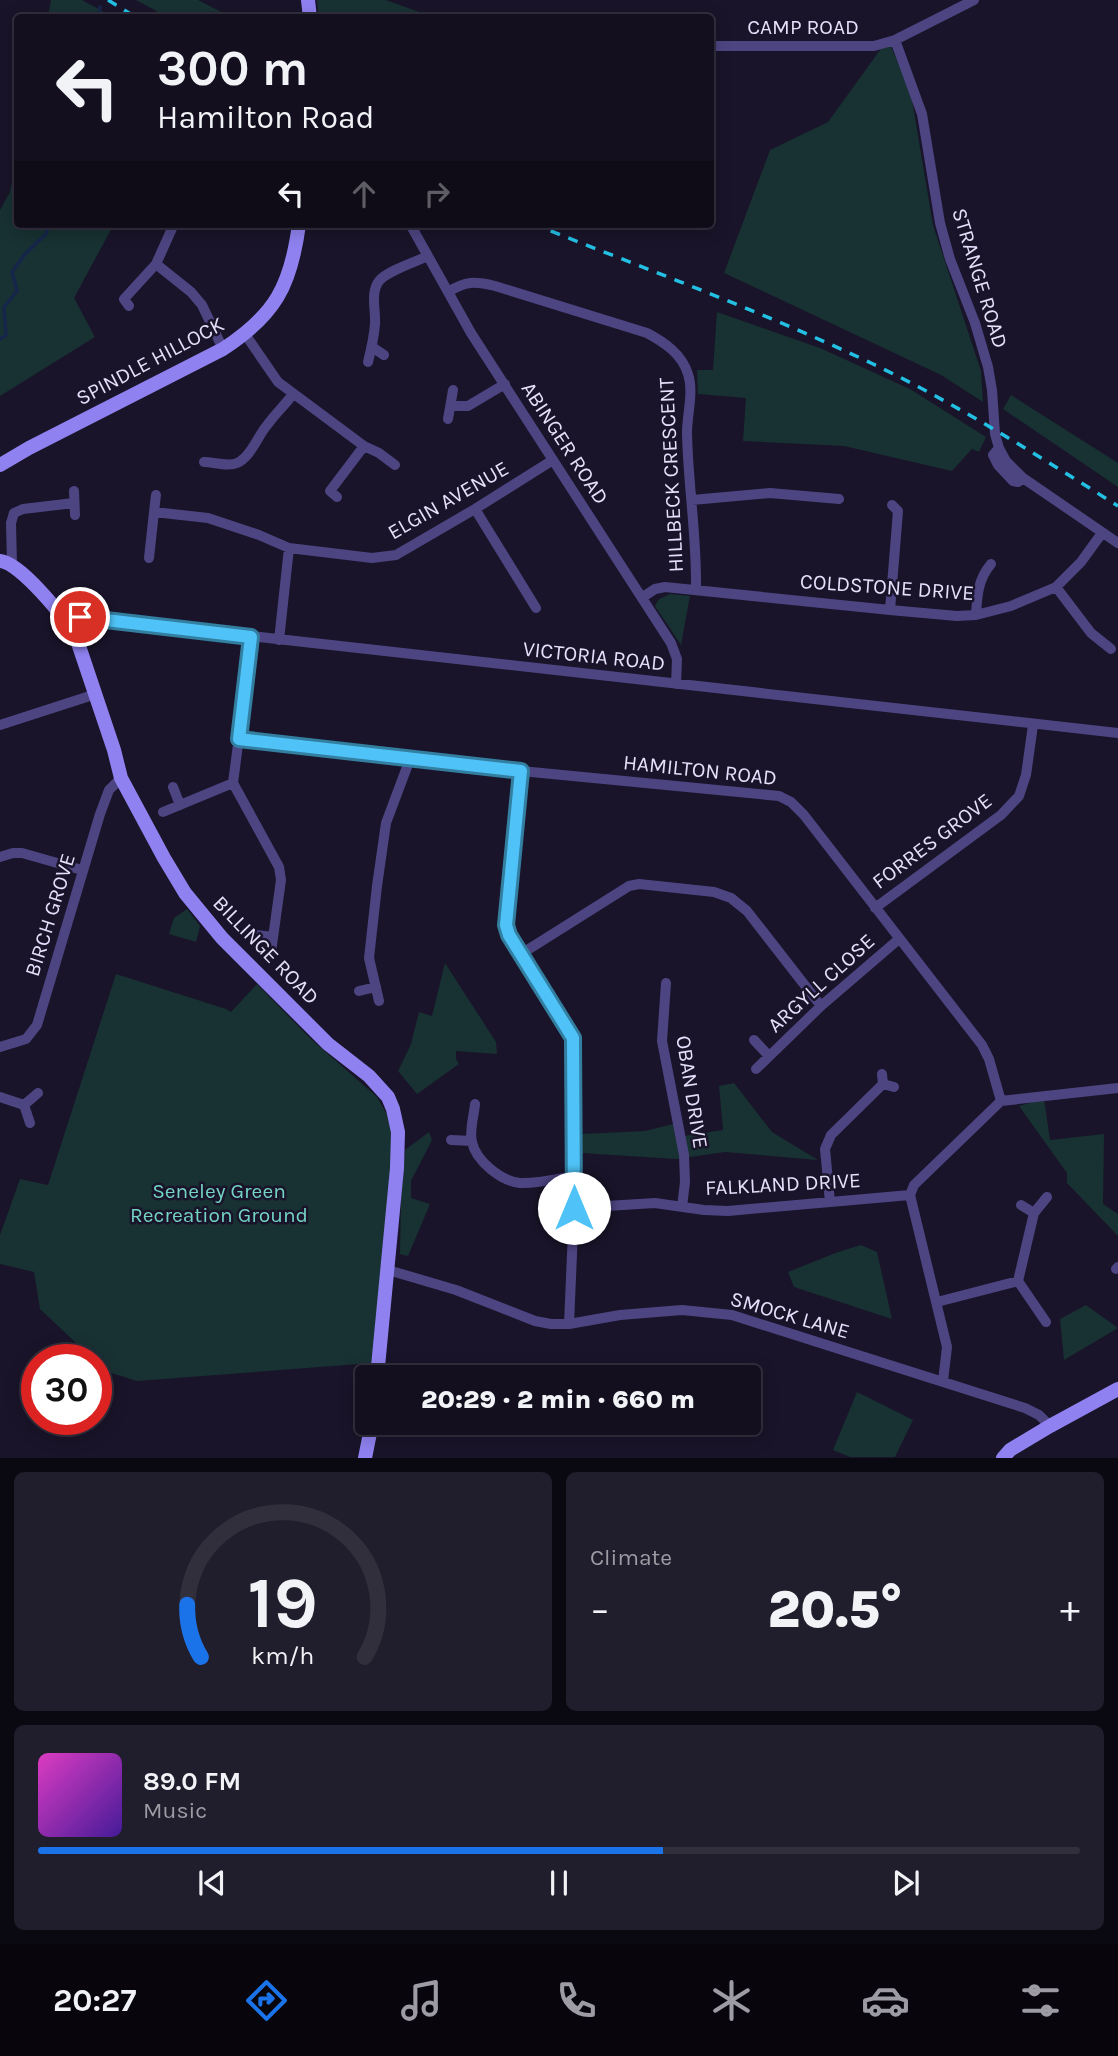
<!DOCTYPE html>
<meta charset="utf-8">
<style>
:root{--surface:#130f1f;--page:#201d2c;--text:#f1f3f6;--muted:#9d9ca4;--line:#322f3d;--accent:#1a73e8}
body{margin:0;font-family:Karla,sans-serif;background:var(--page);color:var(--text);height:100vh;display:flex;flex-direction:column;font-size:26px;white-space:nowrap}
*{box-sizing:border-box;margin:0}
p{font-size:23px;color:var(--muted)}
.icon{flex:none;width:38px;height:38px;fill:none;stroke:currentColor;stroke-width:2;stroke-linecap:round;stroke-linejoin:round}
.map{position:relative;height:1458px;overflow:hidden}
.side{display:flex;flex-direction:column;gap:14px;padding:14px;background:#0a0811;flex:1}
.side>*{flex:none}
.guide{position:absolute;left:14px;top:14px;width:700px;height:214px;border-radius:7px;box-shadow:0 4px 18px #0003,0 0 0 2px var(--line);background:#130f1f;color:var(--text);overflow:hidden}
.speed{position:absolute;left:21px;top:1344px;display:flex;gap:14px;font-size:35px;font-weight:700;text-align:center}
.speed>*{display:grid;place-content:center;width:91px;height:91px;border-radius:50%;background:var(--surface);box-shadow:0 4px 18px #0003,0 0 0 2px var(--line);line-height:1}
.speed .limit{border:10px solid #d22;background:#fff;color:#111}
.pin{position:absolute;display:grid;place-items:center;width:60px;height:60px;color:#fff;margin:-30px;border:4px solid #fff;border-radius:50%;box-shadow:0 2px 7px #0007}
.me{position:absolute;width:77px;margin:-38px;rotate:0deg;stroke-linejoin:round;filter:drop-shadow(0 0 5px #0008)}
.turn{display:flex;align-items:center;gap:24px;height:147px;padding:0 28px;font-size:32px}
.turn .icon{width:91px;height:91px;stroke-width:2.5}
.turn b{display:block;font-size:49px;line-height:60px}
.lanes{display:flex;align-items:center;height:66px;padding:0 28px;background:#0003;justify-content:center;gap:35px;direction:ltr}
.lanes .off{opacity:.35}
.big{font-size:52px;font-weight:800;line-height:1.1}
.side .card{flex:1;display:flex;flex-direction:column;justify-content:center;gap:10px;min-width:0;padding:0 24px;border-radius:10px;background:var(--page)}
.side .dial{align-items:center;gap:0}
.dial svg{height:182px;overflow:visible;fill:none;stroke:var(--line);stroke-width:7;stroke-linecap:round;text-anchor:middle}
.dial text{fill:var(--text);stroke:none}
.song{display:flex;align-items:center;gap:21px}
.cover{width:84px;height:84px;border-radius:10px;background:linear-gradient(135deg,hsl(310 70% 55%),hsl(260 70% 35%))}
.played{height:7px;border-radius:4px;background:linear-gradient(90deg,var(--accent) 60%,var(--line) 60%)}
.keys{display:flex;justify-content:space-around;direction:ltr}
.heat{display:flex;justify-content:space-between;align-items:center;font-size:38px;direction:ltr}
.side .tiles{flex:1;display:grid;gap:14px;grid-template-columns:1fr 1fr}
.card:last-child{grid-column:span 2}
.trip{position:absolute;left:355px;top:1365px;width:406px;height:70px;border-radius:7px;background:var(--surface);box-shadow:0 4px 18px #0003,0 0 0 2px var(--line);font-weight:800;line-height:70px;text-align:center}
.tabs{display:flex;height:112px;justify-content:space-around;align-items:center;background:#08060c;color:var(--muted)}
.tabs .icon{width:49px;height:49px}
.tabs .current{color:var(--accent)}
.tabs b{font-size:32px;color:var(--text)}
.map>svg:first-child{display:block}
.green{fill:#183132}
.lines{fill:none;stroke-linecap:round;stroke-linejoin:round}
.stream{stroke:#16264b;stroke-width:3.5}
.street{stroke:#4d4582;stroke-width:10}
.secondary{stroke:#8f82f0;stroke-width:14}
.rail{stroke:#23c0e4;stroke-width:3.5;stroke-dasharray:10 9;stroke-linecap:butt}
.route-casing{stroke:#337fa1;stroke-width:18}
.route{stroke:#4fc3f7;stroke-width:12}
.labels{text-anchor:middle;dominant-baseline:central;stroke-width:5;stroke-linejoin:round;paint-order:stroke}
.street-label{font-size:21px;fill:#e5e0fb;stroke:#191429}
.park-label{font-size:21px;fill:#73d4c4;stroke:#191429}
</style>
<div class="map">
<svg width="1118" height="1458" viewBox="0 0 1118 1458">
<rect width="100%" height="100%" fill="#191429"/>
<path class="green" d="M51 0H82L113 17H48Z
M136 0H198L231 17H167Z
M317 0H386L433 17H323L318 12Z
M888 39 911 94 933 225 981 371 983 402 941 375 724 273 770 150 828 122Z
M17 157 18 224H114L74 298 95 337 0 396V210L10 192Z
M717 312 820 348 910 389 986 437 979 452 972 449 952 471 844 446 743 441 746 398 698 394 697 370H713Z
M1011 395 1118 463V487L1003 409Z
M670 594 690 596 681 645 655 606 659 599Z
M187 909 200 926 196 942 169 934 174 918Z
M445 963 496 1042 497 1054 456 1051V1059L459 1064 417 1094 398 1071 411 1044 419 1012 432 1016Z
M116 974 226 1009 231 1012 257 984 311 1039 377 1097 388 1116 393 1136 385 1244 372 1363 137 1381 105 1371 96 1362V1360H94L40 1309 34 1272 0 1264V1235L20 1179 48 1185Z
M734 1083 772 1132 818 1160 725 1152 676 1159 582 1153 581 1134 645 1131 681 1122 684 1136 723 1130 719 1086Z
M1044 1099 1050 1140 1104 1134 1103 1204 1118 1214V1236L1067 1183V1173L1019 1106Z
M429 1132 432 1140 411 1181V1198L430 1204 408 1256 400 1254 401 1197 405 1150Z
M861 1245 877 1252 892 1319 794 1287 788 1272 838 1252Z
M1086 1305 1118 1328 1064 1360 1060 1319Z
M857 1392 913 1420 895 1457H850L833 1450Z"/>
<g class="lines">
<path class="stream" d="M98 18 100 7
M0 339 6 335 4 307 17 291 12 272 25 254 46 234 49 224"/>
<path class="street" d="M895 40 922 114 940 223 950 259 975 323 988 367 992 390 995 434 999 448 1006 461 1023 478 1118 543
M710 46H874L895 40 974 0
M410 224 471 333 671 643 677 659 676 684
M156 264 191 292 202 305 223 349
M448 292C466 281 474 281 495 286L647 333C664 342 682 354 688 374 694 392 687 414 687 433 688 485 697 537 696 590
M129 306 124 299 156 264 174 224
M245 334 278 382 364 446 379 453 395 465
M372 347 384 355
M368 362C371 350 374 337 375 324 376 311 370 293 379 281 387 271 415 262 428 256
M451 406H468L505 384
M448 419 453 390
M999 448 993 455 998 465 1013 481 1018 482 1023 478
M204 462C214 462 228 467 237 463 251 457 258 435 268 424 276 413 285 405 293 394
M74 491 75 515
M337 497 330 491 364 446
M692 500 770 493 839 499
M475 509 536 608
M154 512 156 495
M149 558 154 512 208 518 259 535 289 548 372 558 396 555 475 509 553 460
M12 565 11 523 14 513 23 509 74 503
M1056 587 1091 633 1111 649
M643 597 655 589 665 587 890 610 957 616 976 615 1011 606 1056 587 1081 562 1102 533
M890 610 898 511 892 505
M976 615C977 596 978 579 991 564
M66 621 81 617 1118 733
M252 637 233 783 279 867 281 880 271 952
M279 640 289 548
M0 725 96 694
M239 739 521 771 779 796 791 802 804 815 982 1045 989 1059 1001 1101
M521 771 506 925 509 935 573 1038 574 1208 569 1324
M173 787 180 805
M163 812 233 783
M0 857 13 853H22L82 870
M875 908 1001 815 1019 796 1026 775 1033 725
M256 935 273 937
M521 954 629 886 639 884 714 892 731 898 747 911 821 1006
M666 983 662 1041 684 1155 685 1182 682 1207
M359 991 376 987
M379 1001 369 958 377 886 386 823 410 759
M754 1040 769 1056
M0 1047 26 1039 37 1025 100 814 109 790 121 778
M756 1069 821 1006 899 939
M882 1074 883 1084 894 1087
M0 1097 24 1105
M475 1104C474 1116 469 1131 472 1142 476 1161 501 1181 520 1183 537 1184 556 1179 574 1176
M30 1123 24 1105 38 1093
M451 1140 472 1141
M830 1202 825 1149 831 1135 883 1084
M1021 1205 1034 1213
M574 1208 655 1203 704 1210 728 1211 910 1195
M1116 1269 1118 1267
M388 1270 456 1290 535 1321 551 1324H569L620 1315 682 1310 732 1315 1025 1408 1039 1415 1050 1426
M1018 1281 1046 1322
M937 1302 1018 1281 1034 1213 1047 1197
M943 1381 947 1347 910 1195 914 1185 1001 1101 1118 1088"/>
<path class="secondary" d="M308 0 310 18
M0 465 29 448 223 349C275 315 291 286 299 224
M0 561C20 562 66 619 76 637L114 750 121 778 164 858 185 893 222 938 328 1044 369 1076 388 1097 393 1109 398 1132 397 1168 377 1377
M365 1458 372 1423
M1003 1458 1010 1450 1050 1426 1118 1389"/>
<path class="rail" d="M108 0 137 18
M533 224C646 269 761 311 871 363 957 404 1037 455 1118 506"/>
</g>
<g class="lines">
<g class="route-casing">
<path id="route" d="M80 617 251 637 239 739 521 771 506 925 509 935 573 1038 574 1208"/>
</g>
<use href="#route" class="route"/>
</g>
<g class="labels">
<g class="street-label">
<text x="803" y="27">CAMP ROAD</text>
<text transform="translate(980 278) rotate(73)">STRANGE ROAD</text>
<text transform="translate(150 361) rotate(-28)">SPINDLE HILLOCK</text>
<text transform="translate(565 443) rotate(57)">ABINGER ROAD</text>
<text transform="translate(671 475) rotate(-93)">HILLBECK CRESCENT</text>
<text transform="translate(448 500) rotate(-30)">ELGIN AVENUE</text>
<text transform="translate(887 587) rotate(4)">COLDSTONE DRIVE</text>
<text transform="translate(594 656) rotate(6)">VICTORIA ROAD</text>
<text transform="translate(700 770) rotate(6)">HAMILTON ROAD</text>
<text transform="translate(932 841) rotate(-37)">FORRES GROVE</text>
<text transform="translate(50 915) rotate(-73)">BIRCH GROVE</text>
<text transform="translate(266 950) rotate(46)">BILLINGE ROAD</text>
<text transform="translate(821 983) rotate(-42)">ARGYLL CLOSE</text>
<text transform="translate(692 1092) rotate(81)">OBAN DRIVE</text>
<text transform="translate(783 1184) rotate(-3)">FALKLAND DRIVE</text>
<text transform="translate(790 1315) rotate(16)">SMOCK LANE</text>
</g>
<g class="park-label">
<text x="219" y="1191">Seneley Green<tspan x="219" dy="24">Recreation Ground</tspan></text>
</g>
</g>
</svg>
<div class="speed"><div class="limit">30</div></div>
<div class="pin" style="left:80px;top:617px;background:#d93025"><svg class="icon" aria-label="arrive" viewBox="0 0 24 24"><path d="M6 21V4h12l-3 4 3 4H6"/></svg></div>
<svg class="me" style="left:574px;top:1208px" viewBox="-20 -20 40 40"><circle r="19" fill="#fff"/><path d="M0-13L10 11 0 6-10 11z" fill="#4fc3f7"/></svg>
<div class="trip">20:29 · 2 min · 660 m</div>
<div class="guide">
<div class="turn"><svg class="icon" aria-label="left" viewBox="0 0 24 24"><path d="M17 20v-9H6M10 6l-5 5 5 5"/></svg><div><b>300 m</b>Hamilton Road</div></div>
<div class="lanes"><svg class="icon" aria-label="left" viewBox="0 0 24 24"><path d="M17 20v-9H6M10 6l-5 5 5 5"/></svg><svg class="icon off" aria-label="ahead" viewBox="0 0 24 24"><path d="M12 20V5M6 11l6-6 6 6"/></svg><svg class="icon off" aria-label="right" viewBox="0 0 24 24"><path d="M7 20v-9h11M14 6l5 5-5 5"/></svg></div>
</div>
</div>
<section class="side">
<div class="tiles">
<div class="card dial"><svg viewBox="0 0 100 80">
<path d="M14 69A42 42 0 1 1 86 69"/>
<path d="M14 69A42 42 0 0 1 8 46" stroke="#1a73e8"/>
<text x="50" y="56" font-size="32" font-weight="700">19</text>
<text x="50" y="72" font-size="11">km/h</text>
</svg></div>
<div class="card"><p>Climate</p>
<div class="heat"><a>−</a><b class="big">20.5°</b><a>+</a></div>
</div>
<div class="card">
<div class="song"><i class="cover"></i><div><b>89.0 FM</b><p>Music</p></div></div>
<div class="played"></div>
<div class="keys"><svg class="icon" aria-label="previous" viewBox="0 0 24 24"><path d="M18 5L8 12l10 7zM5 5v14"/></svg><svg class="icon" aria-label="pause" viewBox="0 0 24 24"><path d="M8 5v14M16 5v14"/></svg><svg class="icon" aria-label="next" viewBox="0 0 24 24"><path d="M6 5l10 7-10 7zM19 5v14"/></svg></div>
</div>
</div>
</section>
<nav class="tabs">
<b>20:27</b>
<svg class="icon current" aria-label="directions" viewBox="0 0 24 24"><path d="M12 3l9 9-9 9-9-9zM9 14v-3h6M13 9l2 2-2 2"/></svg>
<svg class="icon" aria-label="music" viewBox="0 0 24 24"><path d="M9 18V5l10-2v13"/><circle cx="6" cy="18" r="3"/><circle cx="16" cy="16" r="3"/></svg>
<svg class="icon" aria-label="phone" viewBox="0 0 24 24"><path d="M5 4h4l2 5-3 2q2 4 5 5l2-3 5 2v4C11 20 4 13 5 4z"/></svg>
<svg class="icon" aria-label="climate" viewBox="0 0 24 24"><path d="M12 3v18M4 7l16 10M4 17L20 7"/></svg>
<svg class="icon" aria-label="car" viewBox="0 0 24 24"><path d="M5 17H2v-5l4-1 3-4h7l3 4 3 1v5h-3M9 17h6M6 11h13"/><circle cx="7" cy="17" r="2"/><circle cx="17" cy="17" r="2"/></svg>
<svg class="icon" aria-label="filters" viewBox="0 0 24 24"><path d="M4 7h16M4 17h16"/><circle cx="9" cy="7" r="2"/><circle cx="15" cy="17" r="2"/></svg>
</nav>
